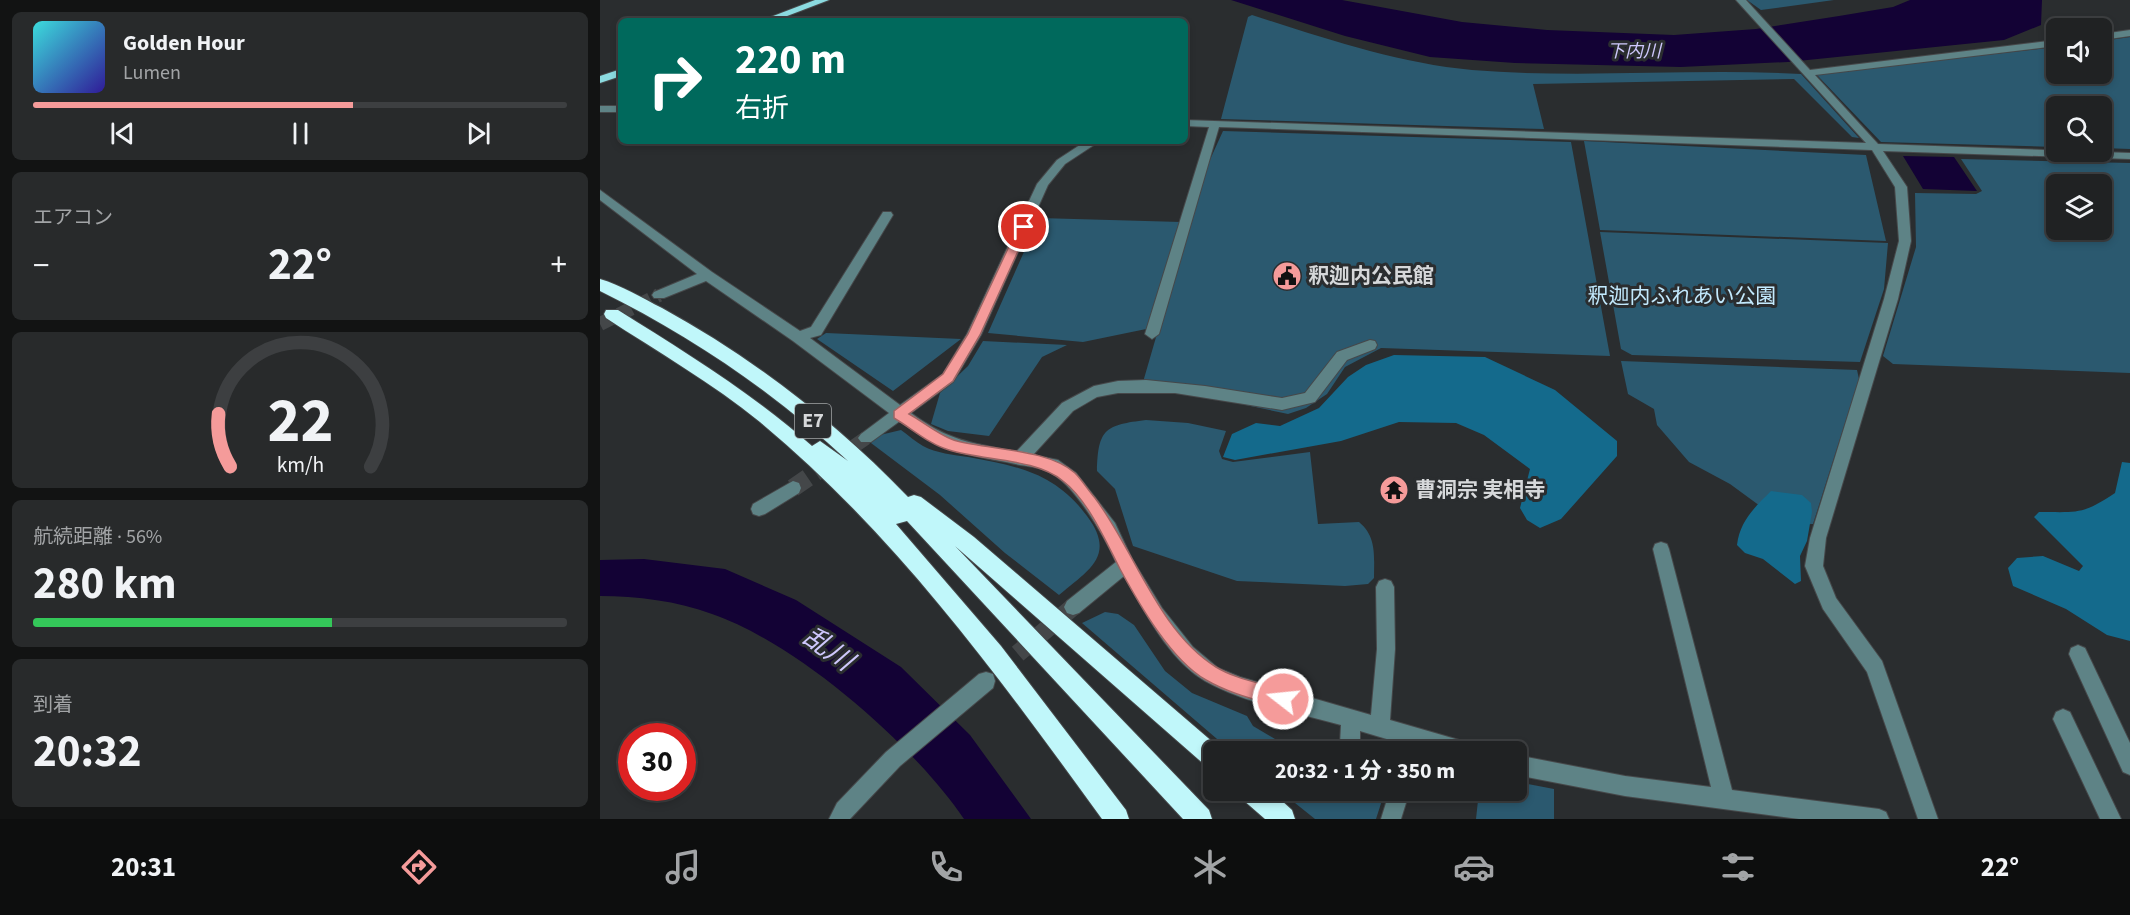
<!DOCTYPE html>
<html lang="ja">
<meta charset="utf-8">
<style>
:root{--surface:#202223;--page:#282a2b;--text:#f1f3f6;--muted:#a2a4a6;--line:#3d3f41;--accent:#f59b9a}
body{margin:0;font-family:"Source Sans 3","Noto Sans JP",sans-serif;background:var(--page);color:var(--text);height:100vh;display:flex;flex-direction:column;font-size:22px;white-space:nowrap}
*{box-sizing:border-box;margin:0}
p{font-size:20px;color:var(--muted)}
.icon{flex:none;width:33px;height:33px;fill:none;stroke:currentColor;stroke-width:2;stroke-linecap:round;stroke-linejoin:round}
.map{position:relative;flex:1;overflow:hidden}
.side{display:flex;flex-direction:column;gap:12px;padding:12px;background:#121313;width:600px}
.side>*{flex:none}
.banner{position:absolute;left:18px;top:18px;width:570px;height:126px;border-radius:9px;box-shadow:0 3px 9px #0003,0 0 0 2px var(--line);background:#00695c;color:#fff;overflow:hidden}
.controls{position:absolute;left:1446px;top:18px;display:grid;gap:12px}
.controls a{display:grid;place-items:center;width:66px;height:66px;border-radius:9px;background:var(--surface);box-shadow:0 3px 9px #0003,0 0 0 2px var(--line);font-size:30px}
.speed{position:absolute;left:18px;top:723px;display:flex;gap:12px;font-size:30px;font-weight:700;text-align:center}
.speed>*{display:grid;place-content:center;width:78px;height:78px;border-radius:50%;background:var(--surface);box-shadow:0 3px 9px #0003,0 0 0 2px var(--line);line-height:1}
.speed .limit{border:9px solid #d22;background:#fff;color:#111}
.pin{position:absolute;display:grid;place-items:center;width:51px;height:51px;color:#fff;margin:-26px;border:3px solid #fff;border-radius:50%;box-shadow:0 2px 6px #0007}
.me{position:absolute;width:66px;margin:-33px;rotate:286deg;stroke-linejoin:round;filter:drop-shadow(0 0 4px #0008)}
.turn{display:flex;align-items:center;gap:21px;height:126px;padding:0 18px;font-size:27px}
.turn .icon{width:78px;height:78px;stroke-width:2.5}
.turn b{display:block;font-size:42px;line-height:51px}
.big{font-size:45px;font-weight:700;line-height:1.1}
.side .tile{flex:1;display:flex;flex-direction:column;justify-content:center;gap:9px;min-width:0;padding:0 21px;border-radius:9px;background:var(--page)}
.side .dial{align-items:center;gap:0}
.dial svg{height:156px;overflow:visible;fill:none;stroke:var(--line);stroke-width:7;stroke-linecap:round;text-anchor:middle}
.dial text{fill:var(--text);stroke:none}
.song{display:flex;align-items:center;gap:18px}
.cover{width:72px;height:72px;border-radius:9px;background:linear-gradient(135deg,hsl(180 70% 55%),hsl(250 70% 35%))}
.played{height:6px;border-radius:3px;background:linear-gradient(90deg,var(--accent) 60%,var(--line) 60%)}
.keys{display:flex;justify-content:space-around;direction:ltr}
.heat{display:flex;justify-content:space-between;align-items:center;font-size:33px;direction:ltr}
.charge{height:9px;border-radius:4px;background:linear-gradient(90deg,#34c759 56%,var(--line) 0)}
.trip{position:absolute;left:603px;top:741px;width:324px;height:60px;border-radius:9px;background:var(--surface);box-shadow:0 3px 9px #0003,0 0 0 2px var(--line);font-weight:700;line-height:60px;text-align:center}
.dock{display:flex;height:96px;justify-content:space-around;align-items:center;background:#0d0e0e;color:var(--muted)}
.dock .icon{width:42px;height:42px}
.dock .current{color:var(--accent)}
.dock b{font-size:27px;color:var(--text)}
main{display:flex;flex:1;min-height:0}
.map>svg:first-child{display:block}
.green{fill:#2b596f;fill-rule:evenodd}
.forest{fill:#146a8c}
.water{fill:#130235}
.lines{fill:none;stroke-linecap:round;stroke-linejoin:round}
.minor-tunnel-far1{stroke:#444749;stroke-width:14;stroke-dasharray:14 7;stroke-linecap:butt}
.minor-tunnel{stroke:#444749;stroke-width:18;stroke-dasharray:18 9;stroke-linecap:butt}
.minor-casing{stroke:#46484a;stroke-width:2}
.major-casing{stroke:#46484a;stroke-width:2}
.highway-casing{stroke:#46484a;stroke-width:2}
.minor{fill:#5e8386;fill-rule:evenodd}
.major{fill:#8bdbe0;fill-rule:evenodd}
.highway{fill:#c0f7fa;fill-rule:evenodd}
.route{fill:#f59b9a;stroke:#9f6564;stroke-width:1.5}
.labels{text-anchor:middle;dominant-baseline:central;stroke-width:6;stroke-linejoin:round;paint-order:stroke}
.far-water-label{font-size:18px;font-style:italic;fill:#cec7fc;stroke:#2a2d2f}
.shield{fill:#2a2d2f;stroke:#a2a5a7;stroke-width:1.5}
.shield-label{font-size:20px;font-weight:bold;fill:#d6d8da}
.poi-label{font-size:21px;font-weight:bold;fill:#d6d8da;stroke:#2a2d2f;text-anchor:start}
.park-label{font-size:21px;fill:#c2e9fd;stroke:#2a2d2f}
.near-water-label{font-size:27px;font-style:italic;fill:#cec7fc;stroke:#2a2d2f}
</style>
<main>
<section class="side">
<div class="tile">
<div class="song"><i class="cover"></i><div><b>Golden Hour</b><p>Lumen</p></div></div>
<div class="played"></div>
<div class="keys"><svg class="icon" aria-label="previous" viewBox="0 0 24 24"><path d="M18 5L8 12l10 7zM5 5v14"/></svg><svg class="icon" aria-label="pause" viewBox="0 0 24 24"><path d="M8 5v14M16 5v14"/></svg><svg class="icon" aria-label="next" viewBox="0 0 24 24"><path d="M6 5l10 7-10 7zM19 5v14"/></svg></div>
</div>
<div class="tile"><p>エアコン</p>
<div class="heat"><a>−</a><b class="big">22°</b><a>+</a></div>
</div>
<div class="tile dial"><svg viewBox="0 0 100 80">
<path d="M14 69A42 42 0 1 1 86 69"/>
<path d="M14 69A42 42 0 0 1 8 42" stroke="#f59b9a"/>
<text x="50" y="56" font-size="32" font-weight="700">22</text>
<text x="50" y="72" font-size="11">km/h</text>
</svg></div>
<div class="tile"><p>航続距離 · 56%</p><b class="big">280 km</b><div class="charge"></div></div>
<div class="tile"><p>到着</p><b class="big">20:32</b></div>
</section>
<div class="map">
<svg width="1530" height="819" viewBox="0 0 1530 819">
<rect width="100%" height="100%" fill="#2a2d2f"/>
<path class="green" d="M1147 0H1234L1161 10Z
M652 15C724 38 797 63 872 70 982 79 1091 68 1201 74L1259 138 1252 137 1194 79 933 84 944 129 621 119 648 17Z
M1530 37V149L1502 148V106H1456V147L1281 142 1216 74 1456 47V74H1502V41Z
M623 131 971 142 1010 356 781 348 745 367 727 394 706 408 688 414 608 397 541 389 603 175Z
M984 141 1266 155 1286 241 1000 230Z
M1361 159 1530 163V373L1293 364 1283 356 1316 247 1315 193 1376 194 1382 191ZM1456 184H1502V230H1456Z
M439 218 581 222 551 328 483 342 388 333Z
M1000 232 1288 243 1284 289 1260 362 1032 355 1021 349Z
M226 333 361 339 293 391 217 339Z
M383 341 467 345 442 357 389 436 348 431 331 424 340 393 368 366Z
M1021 361 1257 370 1259 379 1213 524 1186 525 1130 484 1089 462 1057 425 1054 409 1028 394Z
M546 420 588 423 626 431 619 451 622 459 633 462 710 452 718 524 759 522C777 537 774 556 774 578L768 584 745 586 637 581 533 546 515 489 497 471C498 428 506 425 546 420Z
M301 430C308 435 316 442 323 446 336 453 354 455 368 457 418 466 455 473 487 516 517 556 488 570 459 595L405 553 340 495 271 443 280 435Z
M505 612 518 614 534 625 565 671 592 693 647 716 653 726 695 751H631L482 623Z
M917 782 954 789V819H876L879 791 916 790Z
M680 791H785L776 819H715Z"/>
<path class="forest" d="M794 355 885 357 955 390 1017 441V456L961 519 940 528 927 520 920 508 930 469 884 435 856 423 799 422 741 441 635 460 623 457 632 434 656 423 680 426 719 408 748 377 766 365Z
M1522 462 1530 463V641L1507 635 1466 609 1413 586 1408 568 1417 558 1443 556 1479 571 1483 566 1434 517 1439 512C1478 512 1482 515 1515 493Z
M1171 491 1202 495 1211 503 1212 512 1207 541 1200 556 1201 581 1195 584 1163 559 1145 553 1137 545C1140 521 1154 508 1171 491Z"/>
<path class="water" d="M631 0H742L862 22 947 30 1074 35 1156 29 1239 16 1293 7 1310 0H1442L1441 25 1404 40 1188 62 1081 67 915 63 830 57 745 36Z
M1303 156 1354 157 1377 191 1323 189Z
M44 559 125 569 196 600 301 667 370 735 431 819H364C314 745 197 643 112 614 77 601 37 596 0 596V560Z"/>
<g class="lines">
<path class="minor-tunnel-far1" d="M0 324 59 295
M220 470 266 438"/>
<path class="minor-tunnel" d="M193 488 222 468
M397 671 473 607"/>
<g class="minor-casing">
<path id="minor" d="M1136 0H1146L1210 70 1456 40V46L1215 75 1278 144 1530 153V159L1283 151 1307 187 1311 241 1298 299 1226 538 1223 566 1236 598 1282 661 1338 819H1318L1267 672 1223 609 1205 566 1210 538 1284 299 1299 241 1295 187 1272 150 619 127 559 334 552 339 545 334 609 127 585 126V120L1266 143Z
M1530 30V36L1502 40V34Z
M0 106H21V112H0Z
M486 141H500L465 164 448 185 381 335 353 382 311 413C349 441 371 443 416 452L462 403 494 386 518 381 546 380 605 386 682 398 705 393 737 352 770 340 775 341 777 345 775 349 747 360 715 402 682 410 575 393H518L497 397 473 411 433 455 458 460 476 473 515 523 532 559 562 608 593 647 618 668 640 677 771 715 777 649 776 587 779 581 785 579 791 581 794 587 795 649 790 720 866 742 873 745 876 752H830L760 731V742L765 752H743L740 744 741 725C698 713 644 703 605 681 568 659 545 612 524 576L479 613 473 615 467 613 464 607 467 601 516 562C505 537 473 481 447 471 436 466 422 466 411 463 363 454 340 451 300 421L271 442H261L258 438 261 434 289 413 193 341 106 281 64 298H54L52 295 54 292 97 274 0 200V190L112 272 200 331 211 327 283 212H291L293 215 221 335 210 338 300 405 343 374 367 334 437 184 457 160Z
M193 481 199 483 201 488 199 493 165 514 159 516 153 514 151 509 153 504Z
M1061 542 1067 544 1069 549 1132 790 1279 809 1286 812 1289 819H1199L1025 796 916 775V755L1025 776 1111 787 1053 549 1055 544Z
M1478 645 1485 648 1530 743V775L1523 772 1469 654 1471 648Z
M386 672 393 674 395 681 393 688 300 766 250 819H229L237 803 286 752 379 674Z
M1463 709 1470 712 1521 819H1500L1453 719 1456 712Z
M790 790H810L801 819H781Z"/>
</g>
<g class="major-casing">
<path id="major" d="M215 0H229L174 21H160Z
M21 69V76L0 83V76Z"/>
</g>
<g class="highway-casing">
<path id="highway" d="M0 279C21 285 42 298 62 308 153 358 236 422 308 497L314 495 321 497 374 537 622 750 623 752H614V770L606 766 355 546 609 810 612 819H583L307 521 296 524 401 646 526 810 529 819H502C399 677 296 535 160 422 112 383 58 352 6 318L4 314 6 310H18C85 352 152 393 212 446L220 441 248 461C174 392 91 336 0 291Z
M639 790H670L692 810 695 819H665L642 799Z"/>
</g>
<use href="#minor" class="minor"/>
<use href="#major" class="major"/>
<use href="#highway" class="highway"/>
</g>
<path class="route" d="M424 224 429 227 380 335 353 381 309 414C324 422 341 437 357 441 392 450 448 449 475 473 482 480 488 490 495 498 535 551 558 631 616 667 639 681 666 683 690 693L692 699 690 705 683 708C657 700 630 694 606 680 571 660 539 604 520 569 506 542 488 500 463 481 435 458 384 461 349 450 330 445 311 428 294 418V411L343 374 368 334 418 227Z"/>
<defs>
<g id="civic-disc" transform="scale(1.5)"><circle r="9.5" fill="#f59b9a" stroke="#2a2d2f"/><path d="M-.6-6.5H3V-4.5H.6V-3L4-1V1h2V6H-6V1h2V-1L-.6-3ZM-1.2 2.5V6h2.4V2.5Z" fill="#111"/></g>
<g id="temple-disc" transform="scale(1.5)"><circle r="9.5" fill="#f59b9a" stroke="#2a2d2f"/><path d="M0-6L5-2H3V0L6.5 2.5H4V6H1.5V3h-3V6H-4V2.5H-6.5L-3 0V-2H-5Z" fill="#111"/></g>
</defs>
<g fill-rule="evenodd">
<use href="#civic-disc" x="687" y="276"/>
<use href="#temple-disc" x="794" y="490"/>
</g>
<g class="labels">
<g class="far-water-label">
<text x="1034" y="51">下内川</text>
</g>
<rect class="shield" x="195" y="404" width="36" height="34" rx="4.5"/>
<g class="shield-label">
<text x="213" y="421">E7</text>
</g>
<g class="poi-label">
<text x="708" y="276">釈迦内公民館</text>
<text x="815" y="490">曹洞宗 実相寺</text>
</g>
<g class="park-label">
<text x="1082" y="296">釈迦内ふれあい公園</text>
</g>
<g class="near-water-label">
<text transform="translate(228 649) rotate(35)">乱川</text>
</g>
</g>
</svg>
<div class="controls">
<a><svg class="icon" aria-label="sound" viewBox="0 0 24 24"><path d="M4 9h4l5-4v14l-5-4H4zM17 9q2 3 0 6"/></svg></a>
<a><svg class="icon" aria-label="search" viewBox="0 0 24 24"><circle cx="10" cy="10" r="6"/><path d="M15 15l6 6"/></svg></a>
<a><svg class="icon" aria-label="layers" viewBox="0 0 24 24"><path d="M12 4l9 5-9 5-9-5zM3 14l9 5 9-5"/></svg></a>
</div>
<div class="speed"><div class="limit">30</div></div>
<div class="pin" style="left:424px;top:227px;background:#d93025"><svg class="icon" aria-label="arrive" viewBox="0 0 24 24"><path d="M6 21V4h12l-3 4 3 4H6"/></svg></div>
<svg class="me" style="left:683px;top:699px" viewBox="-20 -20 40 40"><circle r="17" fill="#f59b9a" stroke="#fff" stroke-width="3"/><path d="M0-11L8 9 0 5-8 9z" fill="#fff"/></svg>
<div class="trip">20:32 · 1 分 · 350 m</div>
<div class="banner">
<div class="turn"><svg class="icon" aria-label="right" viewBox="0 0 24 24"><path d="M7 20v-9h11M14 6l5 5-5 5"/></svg><div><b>220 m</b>右折</div></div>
</div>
</div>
</main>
<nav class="dock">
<b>20:31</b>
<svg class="icon current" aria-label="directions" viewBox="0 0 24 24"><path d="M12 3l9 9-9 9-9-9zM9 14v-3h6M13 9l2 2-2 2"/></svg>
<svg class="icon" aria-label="music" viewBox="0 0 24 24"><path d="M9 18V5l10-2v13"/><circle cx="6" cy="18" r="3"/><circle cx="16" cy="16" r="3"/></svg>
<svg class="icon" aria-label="phone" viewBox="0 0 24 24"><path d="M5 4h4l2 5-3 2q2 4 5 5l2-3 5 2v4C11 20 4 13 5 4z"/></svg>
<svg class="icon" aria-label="climate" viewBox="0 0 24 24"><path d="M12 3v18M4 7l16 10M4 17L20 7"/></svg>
<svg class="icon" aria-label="car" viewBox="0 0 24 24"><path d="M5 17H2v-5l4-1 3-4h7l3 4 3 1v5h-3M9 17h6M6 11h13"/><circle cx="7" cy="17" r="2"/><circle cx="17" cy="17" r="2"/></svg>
<svg class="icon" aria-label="filters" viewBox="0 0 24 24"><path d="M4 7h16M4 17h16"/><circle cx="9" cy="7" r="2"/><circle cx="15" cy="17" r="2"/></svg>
<b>22°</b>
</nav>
